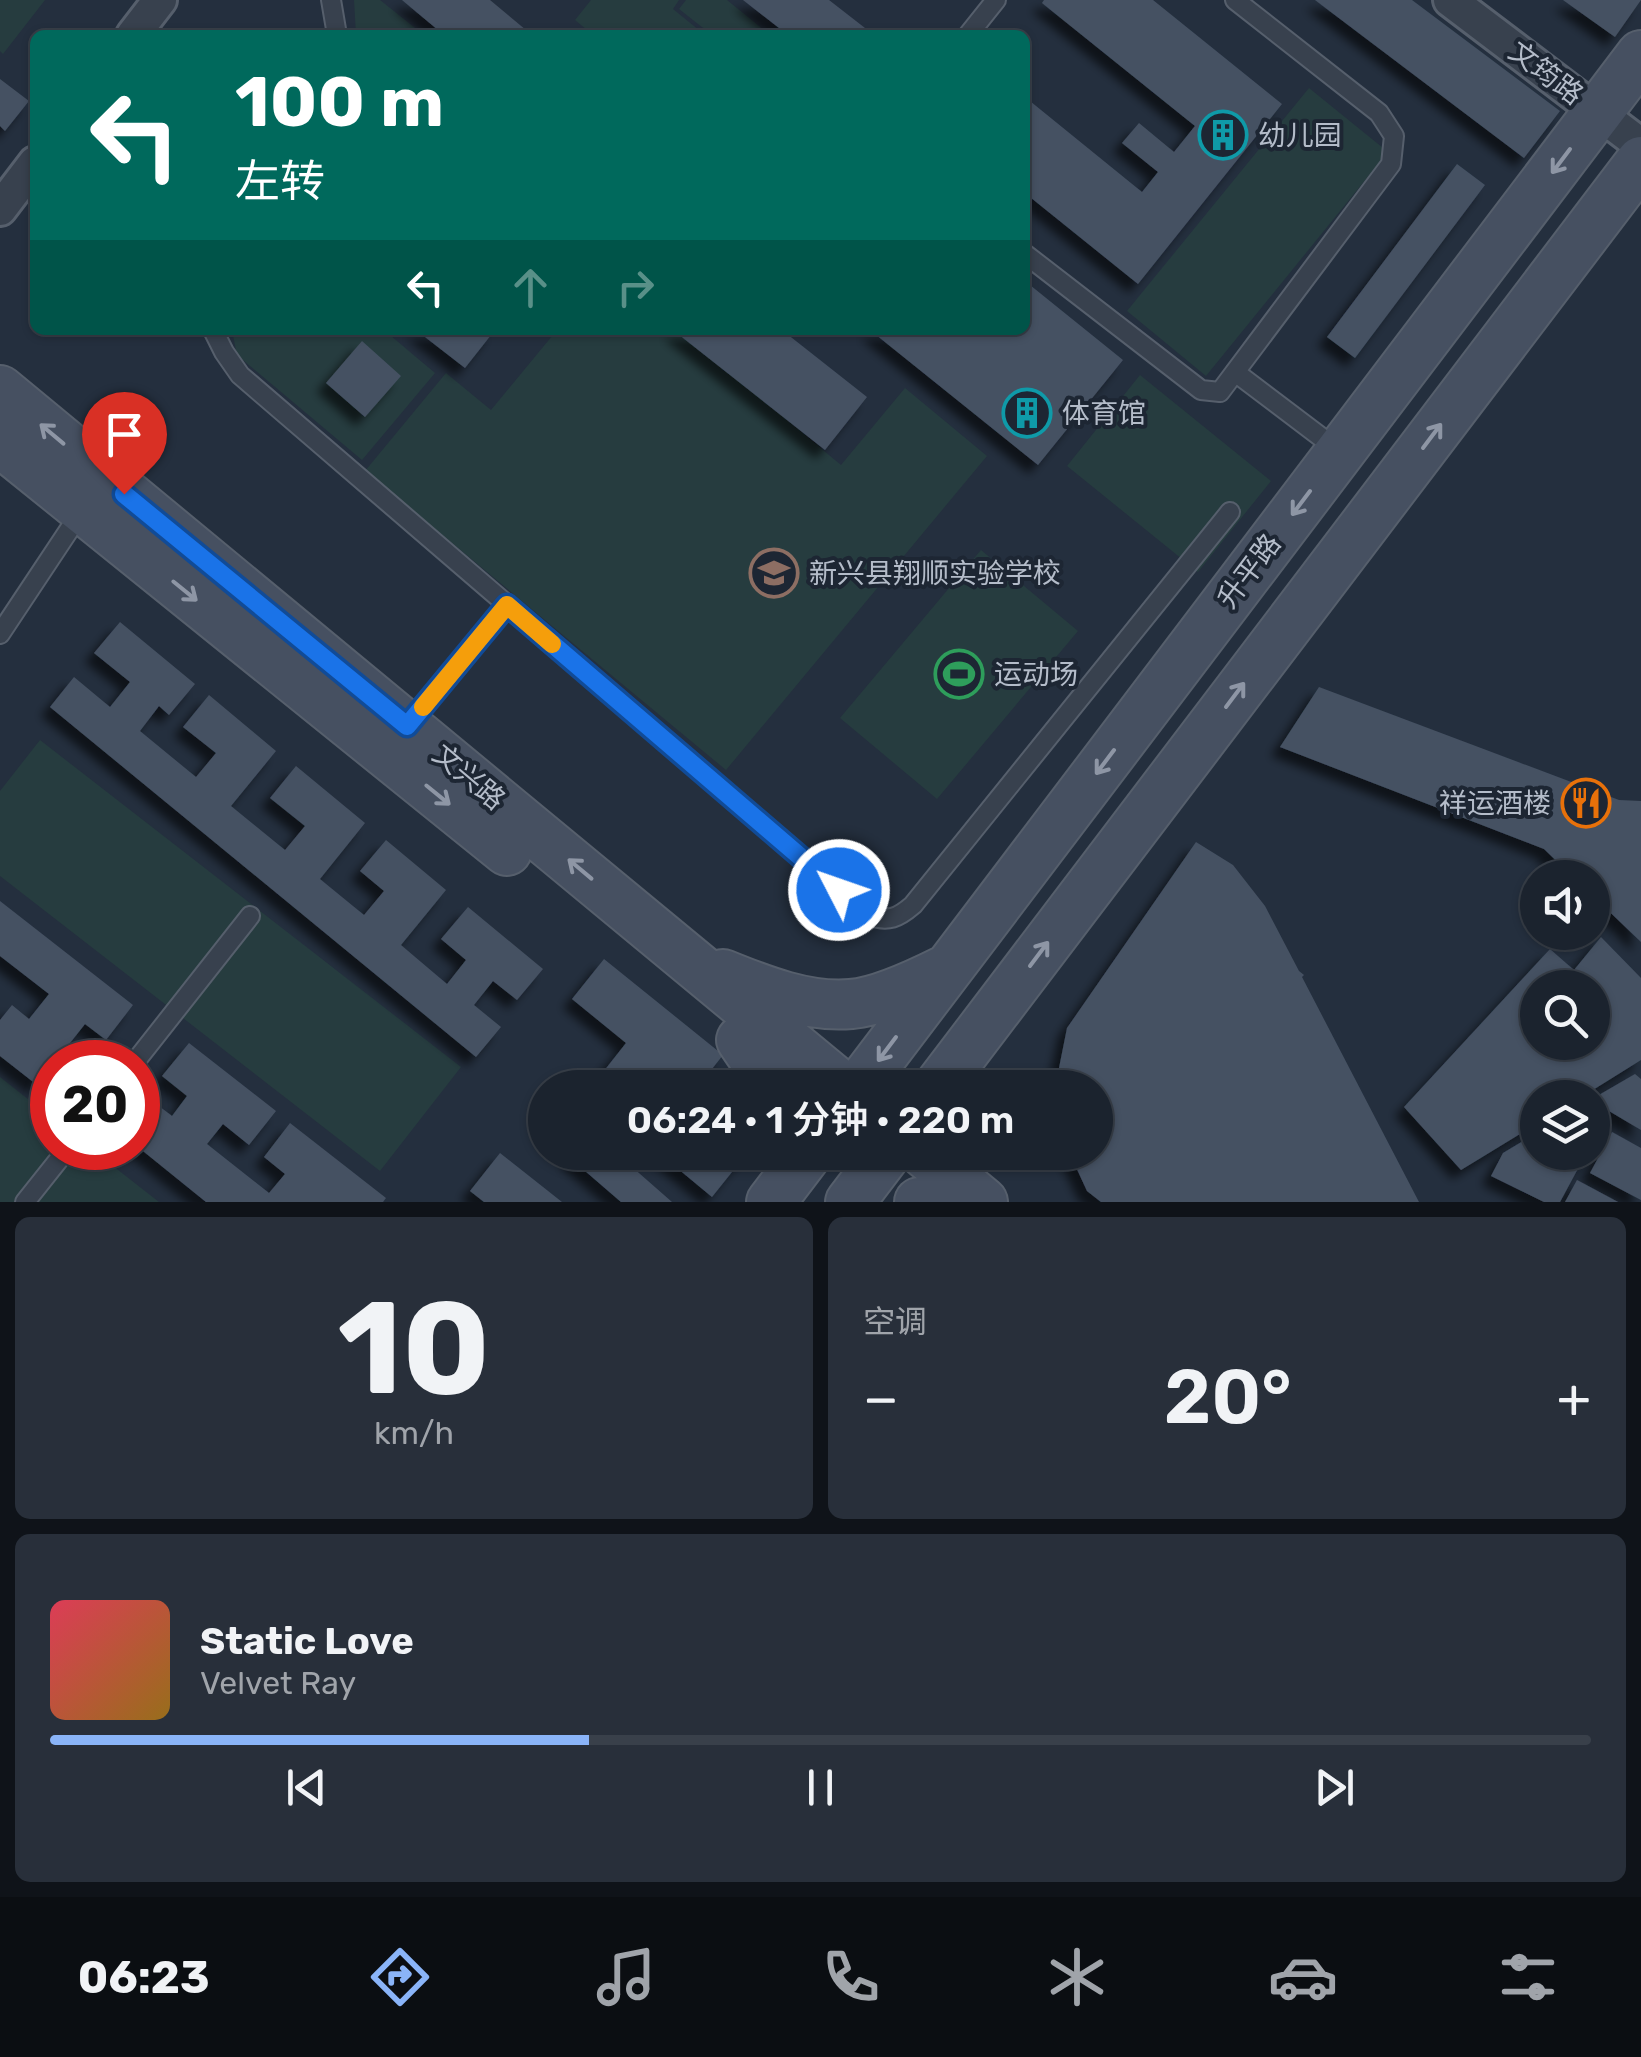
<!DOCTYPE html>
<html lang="zh">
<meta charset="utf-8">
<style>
:root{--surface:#1b232e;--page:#282f3a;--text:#f1f3f6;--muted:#a0a4aa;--line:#39404a;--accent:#8ab4f8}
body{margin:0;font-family:Rubik,"Noto Sans SC",sans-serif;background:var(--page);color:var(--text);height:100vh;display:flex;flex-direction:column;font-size:38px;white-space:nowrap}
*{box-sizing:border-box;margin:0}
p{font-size:32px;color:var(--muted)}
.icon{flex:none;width:55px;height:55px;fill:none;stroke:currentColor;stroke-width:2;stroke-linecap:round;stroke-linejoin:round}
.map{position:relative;height:1202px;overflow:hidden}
.panel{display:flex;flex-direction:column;gap:15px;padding:15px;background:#0f1319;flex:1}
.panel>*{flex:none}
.banner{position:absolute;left:30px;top:30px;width:1000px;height:305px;border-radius:15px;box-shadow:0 2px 8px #0004,0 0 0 2px var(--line);background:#00695c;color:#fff;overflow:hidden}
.controls{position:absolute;left:1520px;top:860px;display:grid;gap:20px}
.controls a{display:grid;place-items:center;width:90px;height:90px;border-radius:50%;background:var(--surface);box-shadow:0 2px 8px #0004,0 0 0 2px var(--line);font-size:50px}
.speed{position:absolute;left:30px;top:1040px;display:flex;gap:20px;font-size:50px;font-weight:700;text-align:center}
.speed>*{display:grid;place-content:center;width:130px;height:130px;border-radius:50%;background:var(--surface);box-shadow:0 2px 8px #0004,0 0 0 2px var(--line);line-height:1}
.speed .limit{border:15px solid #d22;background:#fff;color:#111}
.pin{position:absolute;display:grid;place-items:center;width:85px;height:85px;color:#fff;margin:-102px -42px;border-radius:50% 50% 50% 0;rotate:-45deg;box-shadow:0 0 10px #0007}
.pin .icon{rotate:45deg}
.me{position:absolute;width:110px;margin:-55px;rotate:311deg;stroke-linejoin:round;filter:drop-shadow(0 0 8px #0008)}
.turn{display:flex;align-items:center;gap:35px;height:210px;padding:0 40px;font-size:45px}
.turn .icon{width:130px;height:130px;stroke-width:2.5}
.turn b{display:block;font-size:70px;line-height:85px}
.lanes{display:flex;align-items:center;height:95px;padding:0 40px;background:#0003;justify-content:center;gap:50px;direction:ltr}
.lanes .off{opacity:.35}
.big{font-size:75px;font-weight:600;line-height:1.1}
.panel .card{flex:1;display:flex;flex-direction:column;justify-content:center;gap:15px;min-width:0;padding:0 35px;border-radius:15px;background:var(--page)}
.panel .dial{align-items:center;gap:0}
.dial b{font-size:130px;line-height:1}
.song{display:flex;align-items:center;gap:30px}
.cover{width:120px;height:120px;border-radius:15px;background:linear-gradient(135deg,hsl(350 70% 55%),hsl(40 70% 35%))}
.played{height:10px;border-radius:5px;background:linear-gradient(90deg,var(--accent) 35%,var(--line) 35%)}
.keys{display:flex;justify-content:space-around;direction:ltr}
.heat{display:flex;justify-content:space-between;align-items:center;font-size:55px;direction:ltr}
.panel .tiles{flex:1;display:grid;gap:15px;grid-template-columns:1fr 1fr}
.card:last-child{grid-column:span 2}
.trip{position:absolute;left:528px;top:1070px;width:585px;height:100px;border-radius:50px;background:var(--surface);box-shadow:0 2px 8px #0004,0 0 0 2px var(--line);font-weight:600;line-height:100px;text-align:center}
.tab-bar{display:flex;height:160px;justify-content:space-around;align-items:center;background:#0b0e12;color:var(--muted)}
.tab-bar .icon{width:70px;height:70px}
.tab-bar .current{color:var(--accent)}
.tab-bar b{font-size:45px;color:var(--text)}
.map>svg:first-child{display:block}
.green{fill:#263c3f}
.building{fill:#455162;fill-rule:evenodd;filter:url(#shadow)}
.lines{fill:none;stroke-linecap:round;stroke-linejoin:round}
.lane-casing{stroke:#565f6c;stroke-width:22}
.street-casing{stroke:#565f6c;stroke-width:38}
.secondary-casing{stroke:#565f6c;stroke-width:52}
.lane{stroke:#38414e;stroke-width:18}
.street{stroke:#38414e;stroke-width:32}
.secondary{stroke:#465061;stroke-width:48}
.oneway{stroke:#8e96a5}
.route-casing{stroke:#114b97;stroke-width:25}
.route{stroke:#1a73e8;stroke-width:18}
.slow{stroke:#f59e0b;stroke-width:18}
.labels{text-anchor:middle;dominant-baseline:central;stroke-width:8;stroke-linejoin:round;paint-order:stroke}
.street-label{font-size:28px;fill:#b4bcc9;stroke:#1d2633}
.poi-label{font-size:28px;fill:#b4bcc9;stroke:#1d2633;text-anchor:start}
</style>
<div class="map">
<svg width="1641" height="1202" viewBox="0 0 1641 1202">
<defs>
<filter id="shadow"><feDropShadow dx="-9" dy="9" stdDeviation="5" flood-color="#0009"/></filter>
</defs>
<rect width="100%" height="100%" fill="#242f3e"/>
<path class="green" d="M0 0H45L3 54 0 51Z
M354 0H380L424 35H356Z
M591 0H679L673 9 705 35H593L575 20Z
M686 0H727L770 35H712L679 9Z
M1309 88 1388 152 1206 376 1127 311Z
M232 330H384L435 373 362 460 237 355Z
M557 330H678L841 465 905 388 987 456 726 770 365 471 446 373 491 410Z
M1140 375 1271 481 1198 572 1067 466Z
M981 550 1078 631 937 799 840 718Z
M40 740 461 1067 380 1171 0 876V791Z
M0 1077 52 1118V1148H90L159 1202H0Z"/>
<path class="building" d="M402 0H490L532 35H444Z
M743 0H829L874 35H788Z
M1044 0H1153L1282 104 1138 284 1025 193V97L1142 192 1158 172 1122 143 1139 123 1174 152 1195 126 1042 3Z
M1315 0H1412L1560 111 1524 158Z
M1563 0H1641L1615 37Z
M0 79 29 101 5 131 0 126Z
M1457 164 1485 185 1355 358 1327 337Z
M1025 281 1123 360 1038 465 870 330H1025Z
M416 330H495L465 368Z
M673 330H782L867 397 825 450Z
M362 341 401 376 365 417 326 383Z
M120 622 195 684 169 715 159 706 140 731 196 777 216 753 183 727 209 695 276 751 231 806 285 850 305 826 270 798 296 766 365 823 320 879 364 915 384 891 360 871 386 840 446 890 401 945 447 984 466 960 441 939 468 907 543 969 517 1000 493 981 474 1005 501 1027 476 1057 50 707 74 677 110 707 130 682 94 653Z
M1319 687 1619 800 1641 801V942L1592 895V878H1574L1544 849 1280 747Z
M1196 842 1233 865 1265 906 1299 971 1304 975 1302 977 1419 1202H1101L1087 1191 1069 1152H1095V1088H1055L1067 1028Z
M0 901 133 1005 106 1040 85 1024 37 1085 0 1056V1020L12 1005 29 1019 49 994 0 956Z
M1601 937 1641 978V1060L1580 1098H1538V1123L1461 1170 1404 1107 1550 949 1574 970ZM1538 988H1592V1042H1538Z
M604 959 723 1055 697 1088H603L596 1081 626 1043 572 999Z
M189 1043 276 1111 249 1145 223 1124 207 1144 269 1193 285 1174 264 1157 290 1123 386 1198 383 1202H206L138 1147V1107L146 1096 172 1116 187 1096 162 1076Z
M1635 1074 1641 1079V1130L1609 1111 1592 1142V1099Z
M1538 1132V1152H1587L1560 1202H1544L1491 1176 1503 1153Z
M1612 1132 1641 1148V1200L1590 1173Z
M575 1152H615L672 1202H621L570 1158Z
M669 1152H748L712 1197 665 1158Z
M500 1153 562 1202H484L470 1191Z
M1577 1180 1618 1202H1565Z"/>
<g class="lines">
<g class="lane-casing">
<path id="lane" d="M331 0 337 35
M968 35 996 0
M1025 254 1201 390 1220 392 1391 164 1394 136 1379 113 1235 0
M213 330 224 352 240 375 869 916C889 922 898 918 913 905L1230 512
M1235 372 1338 450
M0 634 83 509
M408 724 507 605
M135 1062 250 916
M25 1202 68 1148"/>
</g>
<g class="street-casing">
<path id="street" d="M1450 0 1641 145
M133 35 160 0
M0 209 35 163"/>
</g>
<g class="secondary-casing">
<path id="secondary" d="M0 390 844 1088
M0 442 507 851
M723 974C762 990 808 1008 851 1004 879 1002 919 983 945 970
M741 1040 754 1059 764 1088
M858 1088 1641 55
M937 1088 1641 161
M923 1152 983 1202
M771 1202 809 1152
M850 1202 888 1152
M919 1202H930"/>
</g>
<use href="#lane" class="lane"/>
<use href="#street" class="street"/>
<use href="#secondary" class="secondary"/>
</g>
<defs><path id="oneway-shaft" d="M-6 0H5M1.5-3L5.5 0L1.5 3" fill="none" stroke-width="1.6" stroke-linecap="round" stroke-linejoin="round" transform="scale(2.5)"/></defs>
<g class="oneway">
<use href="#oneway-shaft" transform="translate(1561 161) rotate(127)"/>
<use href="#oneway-shaft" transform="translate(52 434) rotate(-140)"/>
<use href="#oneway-shaft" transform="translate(1432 436) rotate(-53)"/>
<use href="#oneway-shaft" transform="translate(1301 503) rotate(127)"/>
<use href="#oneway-shaft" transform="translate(185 591) rotate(39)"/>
<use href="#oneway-shaft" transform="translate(1235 695) rotate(-53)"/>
<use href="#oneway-shaft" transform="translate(1105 762) rotate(127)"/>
<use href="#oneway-shaft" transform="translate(438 795) rotate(39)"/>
<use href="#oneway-shaft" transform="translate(580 869) rotate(-140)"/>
<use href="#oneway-shaft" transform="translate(1039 954) rotate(-53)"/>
<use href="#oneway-shaft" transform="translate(887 1049) rotate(127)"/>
</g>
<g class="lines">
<g class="route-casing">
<path id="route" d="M124 494 407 726 507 605 839 890"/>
</g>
<use href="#route" class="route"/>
<path class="slow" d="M423 707 507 605 552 644"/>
</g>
<defs>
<g id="building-ring" transform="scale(2.5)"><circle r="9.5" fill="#1d2633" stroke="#0f9aa8" stroke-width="1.5"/><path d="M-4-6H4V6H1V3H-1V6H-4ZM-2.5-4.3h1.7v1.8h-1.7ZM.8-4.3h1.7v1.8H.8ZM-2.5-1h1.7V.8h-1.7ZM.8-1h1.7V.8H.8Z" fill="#0f9aa8"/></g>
<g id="school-ring" transform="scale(2.5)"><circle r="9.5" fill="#1d2633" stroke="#8d6e63" stroke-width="1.5"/><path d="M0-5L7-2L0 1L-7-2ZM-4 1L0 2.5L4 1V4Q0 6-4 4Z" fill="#8d6e63"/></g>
<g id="stadium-ring" transform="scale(2.5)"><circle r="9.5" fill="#1d2633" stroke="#2e9e5b" stroke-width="1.5"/><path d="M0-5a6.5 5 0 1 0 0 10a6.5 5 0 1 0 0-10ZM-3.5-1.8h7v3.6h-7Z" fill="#2e9e5b"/></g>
<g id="restaurant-ring" transform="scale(2.5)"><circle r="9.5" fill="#1d2633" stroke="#e8710a" stroke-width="1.5"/><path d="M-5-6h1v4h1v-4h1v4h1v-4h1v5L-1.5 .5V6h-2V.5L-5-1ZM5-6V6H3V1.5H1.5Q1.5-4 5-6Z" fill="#e8710a"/></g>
</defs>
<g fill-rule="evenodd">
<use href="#building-ring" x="1223" y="135"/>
<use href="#building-ring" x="1027" y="413"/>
<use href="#school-ring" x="774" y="573"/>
<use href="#stadium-ring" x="959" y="674"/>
<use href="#restaurant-ring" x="1586" y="803"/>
</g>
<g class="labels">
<g class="street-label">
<text transform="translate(1546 73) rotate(37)">文筠路</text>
<text transform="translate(1249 571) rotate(-53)">升平路</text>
<text transform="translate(469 777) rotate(40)">文兴路</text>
</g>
<g class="poi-label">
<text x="1258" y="135">幼儿园</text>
<text x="1062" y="413">体育馆</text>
<text x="809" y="573">新兴县翔顺实验学校</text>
<text x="994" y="674">运动场</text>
<text x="1551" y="803" text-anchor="end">祥运酒楼</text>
</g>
</g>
</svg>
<div class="controls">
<a><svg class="icon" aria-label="sound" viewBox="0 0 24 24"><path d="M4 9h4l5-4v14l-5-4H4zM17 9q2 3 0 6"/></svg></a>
<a><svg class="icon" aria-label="search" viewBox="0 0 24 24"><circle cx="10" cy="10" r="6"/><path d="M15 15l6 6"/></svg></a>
<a><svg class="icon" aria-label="layers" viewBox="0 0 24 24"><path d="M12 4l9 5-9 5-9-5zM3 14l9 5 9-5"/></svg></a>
</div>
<div class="speed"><div class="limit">20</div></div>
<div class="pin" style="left:124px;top:494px;background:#d93025"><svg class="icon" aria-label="arrive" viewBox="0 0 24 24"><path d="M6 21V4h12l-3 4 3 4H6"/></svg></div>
<svg class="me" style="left:839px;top:890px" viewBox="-20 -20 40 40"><circle r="17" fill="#1a73e8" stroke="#fff" stroke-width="3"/><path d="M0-11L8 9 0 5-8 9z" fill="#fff"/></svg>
<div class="trip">06:24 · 1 分钟 · 220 m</div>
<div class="banner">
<div class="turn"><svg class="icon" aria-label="left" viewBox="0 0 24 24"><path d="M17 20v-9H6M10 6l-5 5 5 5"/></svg><div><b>100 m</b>左转</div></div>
<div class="lanes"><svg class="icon" aria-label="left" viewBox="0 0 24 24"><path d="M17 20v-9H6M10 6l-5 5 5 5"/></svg><svg class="icon off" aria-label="ahead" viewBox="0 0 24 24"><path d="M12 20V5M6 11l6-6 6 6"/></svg><svg class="icon off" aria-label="right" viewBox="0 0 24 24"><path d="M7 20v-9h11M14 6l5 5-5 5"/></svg></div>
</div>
</div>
<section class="panel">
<div class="tiles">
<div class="card dial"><b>10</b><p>km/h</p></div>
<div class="card"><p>空调</p>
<div class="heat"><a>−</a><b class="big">20°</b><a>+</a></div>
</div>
<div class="card">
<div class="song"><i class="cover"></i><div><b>Static Love</b><p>Velvet Ray</p></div></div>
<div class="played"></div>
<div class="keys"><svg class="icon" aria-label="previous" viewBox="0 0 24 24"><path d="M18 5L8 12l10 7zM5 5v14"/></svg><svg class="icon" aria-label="pause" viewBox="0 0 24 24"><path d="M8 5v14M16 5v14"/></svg><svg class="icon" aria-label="next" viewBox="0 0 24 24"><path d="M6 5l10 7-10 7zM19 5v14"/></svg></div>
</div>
</div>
</section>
<nav class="tab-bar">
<b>06:23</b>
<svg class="icon current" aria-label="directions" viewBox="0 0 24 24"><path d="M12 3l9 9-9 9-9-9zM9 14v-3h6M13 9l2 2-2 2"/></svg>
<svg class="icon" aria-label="music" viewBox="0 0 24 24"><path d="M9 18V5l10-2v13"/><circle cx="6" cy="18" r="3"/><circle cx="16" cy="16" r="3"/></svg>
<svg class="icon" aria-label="phone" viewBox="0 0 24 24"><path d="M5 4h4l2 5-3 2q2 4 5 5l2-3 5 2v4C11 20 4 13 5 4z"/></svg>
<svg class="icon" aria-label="climate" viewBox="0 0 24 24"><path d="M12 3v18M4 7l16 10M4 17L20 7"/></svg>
<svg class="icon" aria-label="car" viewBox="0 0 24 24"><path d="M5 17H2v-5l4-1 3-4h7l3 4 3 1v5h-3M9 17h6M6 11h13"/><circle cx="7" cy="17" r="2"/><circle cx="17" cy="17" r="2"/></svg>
<svg class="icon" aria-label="filters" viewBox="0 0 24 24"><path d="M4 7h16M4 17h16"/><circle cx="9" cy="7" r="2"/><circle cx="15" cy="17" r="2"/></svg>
</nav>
